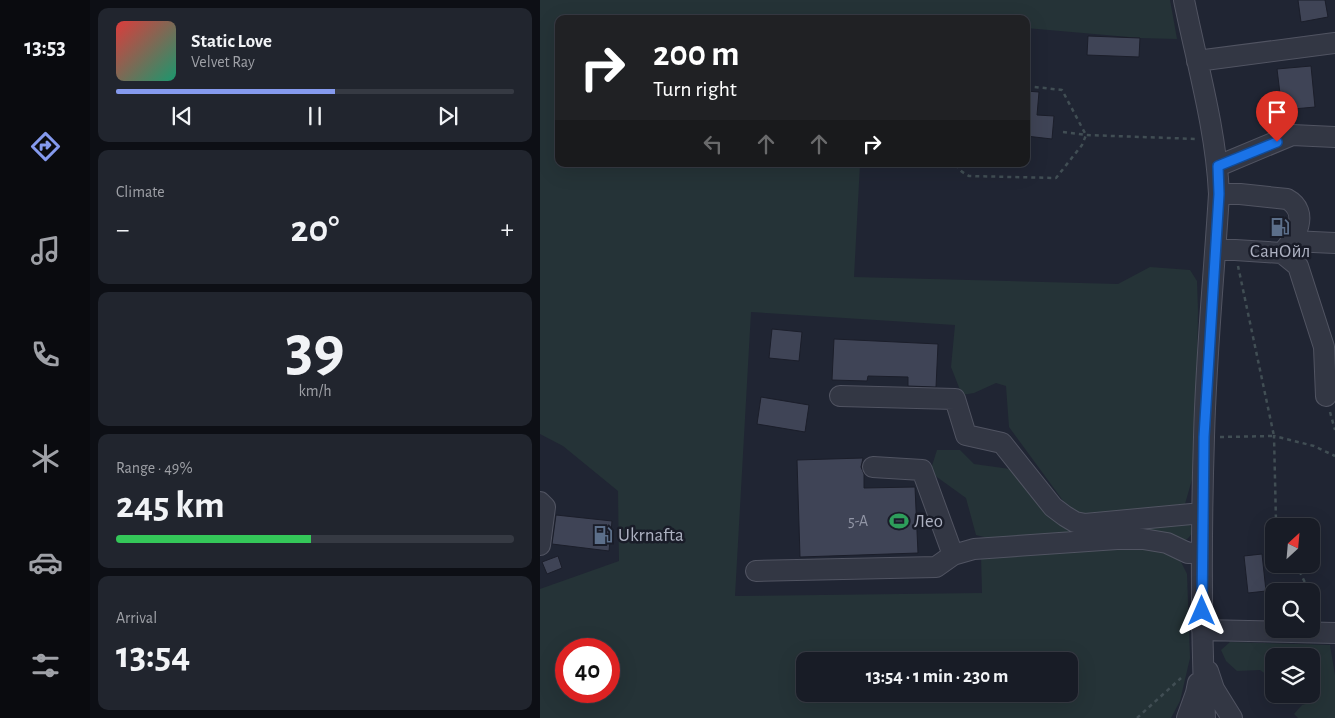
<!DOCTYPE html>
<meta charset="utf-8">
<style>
:root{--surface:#181c26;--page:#21252e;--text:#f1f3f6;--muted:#9fa1a7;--line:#363a43;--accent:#859aee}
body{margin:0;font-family:"Alegreya Sans",sans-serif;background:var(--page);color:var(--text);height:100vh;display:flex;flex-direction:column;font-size:19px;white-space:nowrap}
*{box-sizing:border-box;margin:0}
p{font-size:16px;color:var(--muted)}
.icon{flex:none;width:28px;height:28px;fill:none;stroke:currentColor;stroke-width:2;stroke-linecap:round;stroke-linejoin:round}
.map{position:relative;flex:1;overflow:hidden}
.drawer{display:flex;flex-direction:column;gap:8px;padding:8px;background:#0d0f15;width:450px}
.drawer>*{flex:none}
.top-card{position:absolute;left:15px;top:15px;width:475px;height:152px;border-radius:10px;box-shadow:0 5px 20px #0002,0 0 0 1px var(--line);background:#202124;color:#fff;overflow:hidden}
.needle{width:32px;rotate:26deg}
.buttons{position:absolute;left:725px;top:518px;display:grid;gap:10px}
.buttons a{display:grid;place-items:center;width:55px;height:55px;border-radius:10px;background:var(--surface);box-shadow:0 5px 20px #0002,0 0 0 1px var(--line);font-size:25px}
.speed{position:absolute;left:15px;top:638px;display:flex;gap:10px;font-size:25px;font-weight:700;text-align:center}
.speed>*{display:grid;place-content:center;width:65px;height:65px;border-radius:50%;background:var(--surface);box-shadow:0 5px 20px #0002,0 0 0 1px var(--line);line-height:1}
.speed .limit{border:8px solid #d22;background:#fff;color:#111}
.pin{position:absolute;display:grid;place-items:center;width:42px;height:42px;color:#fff;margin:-51px -21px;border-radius:50% 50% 50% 0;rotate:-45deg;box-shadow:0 0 5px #0007}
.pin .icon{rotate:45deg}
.me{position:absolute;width:55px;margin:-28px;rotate:0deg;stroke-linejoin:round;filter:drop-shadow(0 0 4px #0008)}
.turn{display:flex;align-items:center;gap:18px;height:105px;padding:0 15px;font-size:22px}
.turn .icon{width:65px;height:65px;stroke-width:2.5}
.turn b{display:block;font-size:35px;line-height:42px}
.lanes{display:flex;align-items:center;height:48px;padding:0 15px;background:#0003;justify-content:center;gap:25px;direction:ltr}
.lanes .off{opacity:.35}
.big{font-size:38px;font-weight:600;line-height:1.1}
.drawer .tile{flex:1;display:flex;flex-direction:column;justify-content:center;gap:8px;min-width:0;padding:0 18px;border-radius:10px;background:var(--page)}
.drawer .dial{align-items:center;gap:0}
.dial b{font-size:65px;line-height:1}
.song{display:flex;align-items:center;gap:15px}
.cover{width:60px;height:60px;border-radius:8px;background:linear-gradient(135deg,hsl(0 70% 55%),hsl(160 70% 35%))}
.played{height:5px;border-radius:2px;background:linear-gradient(90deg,var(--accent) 55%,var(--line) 55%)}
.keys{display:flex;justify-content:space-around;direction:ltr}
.heat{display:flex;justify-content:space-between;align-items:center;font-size:28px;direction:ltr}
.charge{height:8px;border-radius:4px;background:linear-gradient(90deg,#34c759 49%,var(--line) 0)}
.trip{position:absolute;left:256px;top:652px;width:282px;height:50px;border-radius:10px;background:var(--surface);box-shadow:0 5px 20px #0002,0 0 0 1px var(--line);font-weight:600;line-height:50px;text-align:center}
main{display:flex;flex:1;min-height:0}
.tabs{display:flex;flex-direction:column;width:90px;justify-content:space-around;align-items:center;background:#0a0b0f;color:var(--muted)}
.tabs .icon{width:35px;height:35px}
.tabs .current{color:var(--accent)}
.tabs b{font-size:22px;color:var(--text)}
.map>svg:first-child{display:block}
.green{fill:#253337;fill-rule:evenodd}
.building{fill:#3f4456;stroke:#1b1e2a}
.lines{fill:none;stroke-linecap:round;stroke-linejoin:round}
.minor-casing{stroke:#515462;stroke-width:22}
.path{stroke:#414e54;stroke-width:2.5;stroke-dasharray:4 4;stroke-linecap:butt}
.minor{stroke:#333744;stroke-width:20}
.route-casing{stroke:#114b97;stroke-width:12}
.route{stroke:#1a73e8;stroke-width:9}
.labels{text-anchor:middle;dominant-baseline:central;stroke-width:5;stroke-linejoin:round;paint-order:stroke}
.number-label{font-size:16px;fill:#9296a6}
.poi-label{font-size:19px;fill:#adb1c1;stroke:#191c28;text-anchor:start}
</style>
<main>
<nav class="tabs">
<b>13:53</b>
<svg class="icon current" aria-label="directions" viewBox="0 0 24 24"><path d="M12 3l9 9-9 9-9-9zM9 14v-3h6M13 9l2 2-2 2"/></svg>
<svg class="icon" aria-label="music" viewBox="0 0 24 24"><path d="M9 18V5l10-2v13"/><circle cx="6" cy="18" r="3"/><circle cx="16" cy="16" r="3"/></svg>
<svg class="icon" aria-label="phone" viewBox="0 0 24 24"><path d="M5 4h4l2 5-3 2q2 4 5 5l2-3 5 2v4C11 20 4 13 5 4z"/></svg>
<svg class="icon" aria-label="climate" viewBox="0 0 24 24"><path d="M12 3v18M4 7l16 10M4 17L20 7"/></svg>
<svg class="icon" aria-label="car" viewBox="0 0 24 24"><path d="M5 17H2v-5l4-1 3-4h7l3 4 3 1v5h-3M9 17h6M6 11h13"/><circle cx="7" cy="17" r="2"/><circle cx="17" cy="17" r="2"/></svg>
<svg class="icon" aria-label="filters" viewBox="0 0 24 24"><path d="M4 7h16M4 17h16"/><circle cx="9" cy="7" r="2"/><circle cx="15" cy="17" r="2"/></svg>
</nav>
<section class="drawer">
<div class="tile">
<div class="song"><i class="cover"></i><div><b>Static Love</b><p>Velvet Ray</p></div></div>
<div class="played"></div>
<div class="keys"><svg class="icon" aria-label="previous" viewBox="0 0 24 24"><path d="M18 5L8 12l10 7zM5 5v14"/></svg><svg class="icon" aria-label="pause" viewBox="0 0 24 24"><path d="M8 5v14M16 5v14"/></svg><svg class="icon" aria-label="next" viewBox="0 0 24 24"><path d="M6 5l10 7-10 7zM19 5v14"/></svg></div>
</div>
<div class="tile"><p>Climate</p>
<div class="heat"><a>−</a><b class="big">20°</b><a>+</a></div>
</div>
<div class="tile dial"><b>39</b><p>km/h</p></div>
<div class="tile"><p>Range · 49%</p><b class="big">245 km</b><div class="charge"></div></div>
<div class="tile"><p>Arrival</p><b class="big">13:54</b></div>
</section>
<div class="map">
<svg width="795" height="718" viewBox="0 0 795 718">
<rect width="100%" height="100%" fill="#202533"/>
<path class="green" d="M0 0H630L637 39 600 38 486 28V19H384L331 14 330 19H19V164H320L314 277 578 284 610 267 650 270 657 281 658 311 655 469 645 504 560 514 532 513 469 427 466 386 456 383 434 393 422 395 411 367 415 325 211 312 195 596 442 593 441 555 609 545 637 557 641 562 647 574 650 658 640 701 631 718H0V589L79 561 78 491 23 446 0 434ZM26 649H69V691H26ZM265 661H530V694H265Z
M397 450H420L434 464 470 469 518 521 645 520C653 527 655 533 646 540L619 532 456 540 436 535 426 498 390 472Z
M690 642 790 645 795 675V718H758L754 714 762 705 776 701 771 681V656H734V680L720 670 697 671 686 661 681 650Z"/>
<path class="building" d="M758 0H785L788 17 761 22Z
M548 36 600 38 599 57 547 55Z
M771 66 775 107 742 110 737 69Z
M486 91 499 92 497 115 514 116 512 139 486 136Z
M232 329 262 332 259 361 229 358Z
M294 339 398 344 396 387 368 386V377L328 376 327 381 292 380Z
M221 397 269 405 265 432 217 424Z
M323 458 321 467 324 474V488L375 487 378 553 260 557 257 460Z
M16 515 72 521 69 551 12 544Z
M722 554 726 591 708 593 704 556Z
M18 556 22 568 7 574 2 562Z"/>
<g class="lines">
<g class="minor-casing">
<path id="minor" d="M644 0C657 64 676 129 679 194 674 275 666 356 664 437 661 531 661 624 665 718
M657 61 795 43
M678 166 752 135 795 137
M752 241 795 243
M676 250H695L742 253C755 239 771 212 747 199L700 194H679
M742 253 758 266 784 347 786 396
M300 396 415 399 426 435 462 443 513 507 525 516 535 522 545 524 662 513
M333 467 382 470 413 555
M0 502 5 507 0 545
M216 571 396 567 413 555 434 549 577 539H603L627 543 648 553 662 552
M662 630 795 633
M668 671 674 689 692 718
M647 718 656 693 658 683"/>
</g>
<path class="path" d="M523 132 546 135 657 139
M417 164C417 170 424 173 429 176L516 178 542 145 546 135 522 90 486 86
M790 412 795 430
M680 437 734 436 698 266
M738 526 736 522 734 436 774 446 795 456
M756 564 769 591
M771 596 780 615
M597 718 641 678"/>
<use href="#minor" class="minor"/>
</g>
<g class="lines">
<g class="route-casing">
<path id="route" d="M662 611 664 437 679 194 678 166 737 142"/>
</g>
<use href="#route" class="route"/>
</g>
<defs>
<g id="fuel-bare" transform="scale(1.5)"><path d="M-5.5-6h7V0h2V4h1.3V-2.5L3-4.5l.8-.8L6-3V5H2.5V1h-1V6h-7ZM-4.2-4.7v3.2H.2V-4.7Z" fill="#5c6f8a" stroke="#191c28" stroke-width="2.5" paint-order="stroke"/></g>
<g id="stadium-bare" transform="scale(1.5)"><path d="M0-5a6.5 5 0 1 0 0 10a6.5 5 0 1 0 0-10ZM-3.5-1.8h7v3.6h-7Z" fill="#2e9e5b" stroke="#191c28" stroke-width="2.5" paint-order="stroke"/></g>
</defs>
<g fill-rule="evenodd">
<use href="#fuel-bare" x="740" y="227"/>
<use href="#stadium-bare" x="359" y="521"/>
<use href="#fuel-bare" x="63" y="535"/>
</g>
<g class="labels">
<g class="number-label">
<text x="318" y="521">5-А</text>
</g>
<g class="poi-label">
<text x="740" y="251" text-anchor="middle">СанОйл</text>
<text x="374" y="521">Лео</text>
<text x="78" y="535">Ukrnafta</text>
</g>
</g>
</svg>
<div class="buttons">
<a><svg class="needle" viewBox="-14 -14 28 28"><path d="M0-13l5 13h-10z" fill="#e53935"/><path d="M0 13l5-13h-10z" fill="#9fa1a7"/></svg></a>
<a><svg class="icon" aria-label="search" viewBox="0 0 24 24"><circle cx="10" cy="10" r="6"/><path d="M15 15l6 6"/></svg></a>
<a><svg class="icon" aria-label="layers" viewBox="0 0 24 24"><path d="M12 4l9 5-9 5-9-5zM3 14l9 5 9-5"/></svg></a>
</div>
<div class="speed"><div class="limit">40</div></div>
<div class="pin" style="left:737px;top:142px;background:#d93025"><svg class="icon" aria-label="arrive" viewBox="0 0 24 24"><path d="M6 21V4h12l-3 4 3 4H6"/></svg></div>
<svg class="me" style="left:662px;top:611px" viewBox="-20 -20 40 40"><path d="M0-17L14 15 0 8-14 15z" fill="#1a73e8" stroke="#fff" stroke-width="4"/></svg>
<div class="trip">13:54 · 1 min · 230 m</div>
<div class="top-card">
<div class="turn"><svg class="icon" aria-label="right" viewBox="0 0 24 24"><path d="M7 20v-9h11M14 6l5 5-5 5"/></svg><div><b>200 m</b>Turn right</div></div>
<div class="lanes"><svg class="icon off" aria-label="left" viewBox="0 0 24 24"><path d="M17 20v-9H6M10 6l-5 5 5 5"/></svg><svg class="icon off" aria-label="ahead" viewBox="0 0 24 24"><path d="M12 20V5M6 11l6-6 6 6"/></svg><svg class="icon off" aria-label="ahead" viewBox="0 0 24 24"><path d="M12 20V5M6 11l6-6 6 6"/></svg><svg class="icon" aria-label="right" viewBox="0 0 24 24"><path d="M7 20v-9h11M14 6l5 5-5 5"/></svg></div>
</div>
</div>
</main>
